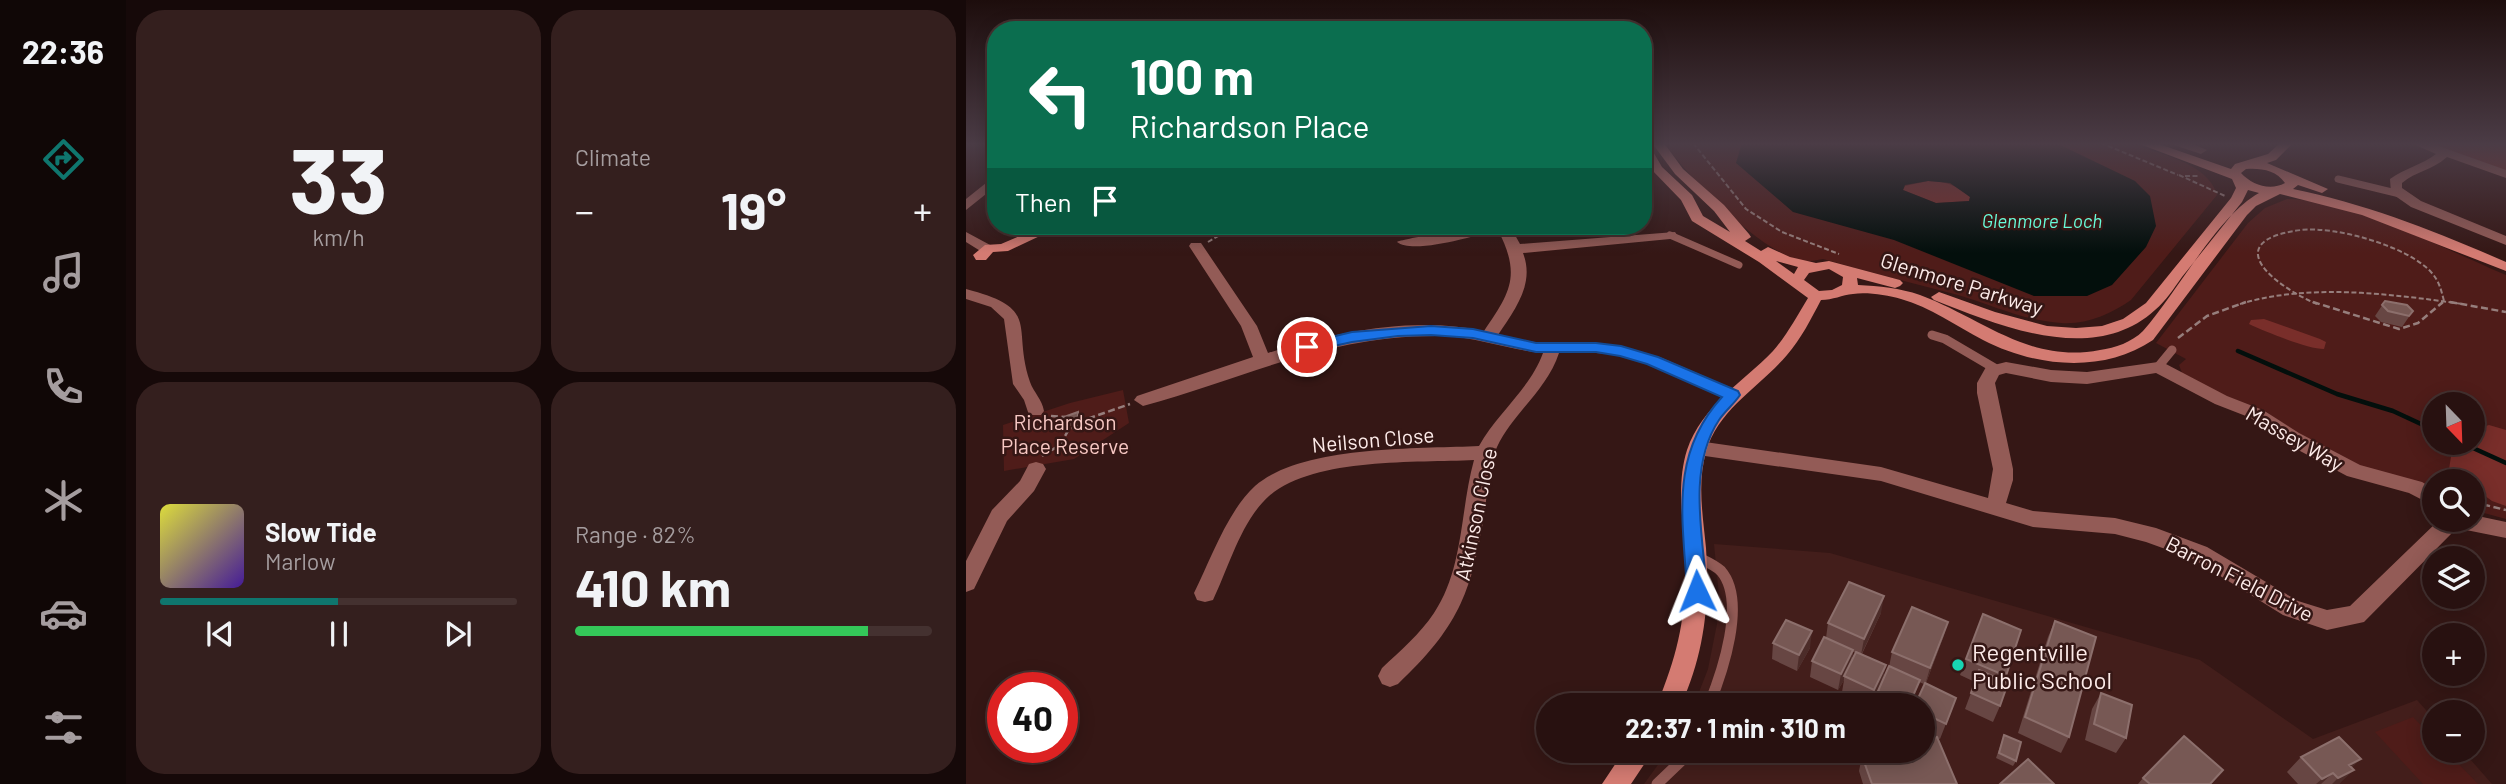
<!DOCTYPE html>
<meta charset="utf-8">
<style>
:root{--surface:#281110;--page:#341f1e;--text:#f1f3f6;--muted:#a59d9f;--line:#443130;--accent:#0f766e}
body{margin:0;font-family:Barlow,sans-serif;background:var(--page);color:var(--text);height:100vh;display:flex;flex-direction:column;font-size:26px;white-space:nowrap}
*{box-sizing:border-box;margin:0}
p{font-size:23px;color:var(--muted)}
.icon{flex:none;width:38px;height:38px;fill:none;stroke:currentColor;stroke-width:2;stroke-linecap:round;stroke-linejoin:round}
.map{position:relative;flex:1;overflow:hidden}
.panel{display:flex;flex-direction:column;gap:10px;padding:10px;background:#160909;width:840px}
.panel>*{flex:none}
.banner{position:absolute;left:21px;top:21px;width:665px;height:214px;border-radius:28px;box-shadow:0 4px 18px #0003,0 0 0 2px var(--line);background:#0b6e4f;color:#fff;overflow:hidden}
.needle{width:46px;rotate:157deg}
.fabs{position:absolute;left:1456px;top:392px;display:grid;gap:14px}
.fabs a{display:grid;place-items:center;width:63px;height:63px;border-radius:50%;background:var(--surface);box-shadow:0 4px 18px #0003,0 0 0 2px var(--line);font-size:35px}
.speed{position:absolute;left:21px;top:672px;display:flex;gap:14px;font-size:35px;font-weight:700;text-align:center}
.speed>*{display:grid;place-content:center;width:91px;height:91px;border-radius:50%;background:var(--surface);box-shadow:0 4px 18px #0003,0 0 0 2px var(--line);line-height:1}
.speed .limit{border:10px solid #d22;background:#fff;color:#111}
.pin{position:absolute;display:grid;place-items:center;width:60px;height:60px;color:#fff;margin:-30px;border:4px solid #fff;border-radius:50%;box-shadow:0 2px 7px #0007}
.me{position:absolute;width:77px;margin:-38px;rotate:358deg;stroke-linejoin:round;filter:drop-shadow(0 0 5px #0008)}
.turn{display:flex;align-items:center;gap:24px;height:147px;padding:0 28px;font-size:32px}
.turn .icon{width:91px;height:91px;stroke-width:2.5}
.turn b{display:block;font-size:49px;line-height:60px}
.then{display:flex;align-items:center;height:66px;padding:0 28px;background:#0003;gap:14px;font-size:26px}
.big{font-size:52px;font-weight:700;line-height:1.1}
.panel .widget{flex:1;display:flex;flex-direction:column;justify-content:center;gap:10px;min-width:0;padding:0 24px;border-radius:28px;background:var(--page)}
.panel .dial{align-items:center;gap:0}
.dial b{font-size:91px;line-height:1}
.song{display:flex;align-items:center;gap:21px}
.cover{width:84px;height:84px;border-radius:10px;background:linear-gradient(135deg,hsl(60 70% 55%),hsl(260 70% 35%))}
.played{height:7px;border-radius:4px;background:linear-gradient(90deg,var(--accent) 50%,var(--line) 50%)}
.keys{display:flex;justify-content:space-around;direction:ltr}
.heat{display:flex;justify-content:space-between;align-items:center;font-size:38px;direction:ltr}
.charge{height:10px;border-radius:5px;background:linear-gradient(90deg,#34c759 82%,var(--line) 0)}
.panel .tiles{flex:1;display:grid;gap:10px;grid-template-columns:repeat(2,1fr)}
.trip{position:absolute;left:570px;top:693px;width:399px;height:70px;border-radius:35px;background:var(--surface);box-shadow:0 4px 18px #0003,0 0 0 2px var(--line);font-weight:700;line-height:70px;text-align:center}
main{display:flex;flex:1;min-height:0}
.tab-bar{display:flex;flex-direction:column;width:126px;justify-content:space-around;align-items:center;background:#100706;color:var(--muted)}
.tab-bar .icon{width:49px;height:49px}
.tab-bar .current{color:var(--accent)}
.tab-bar b{font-size:32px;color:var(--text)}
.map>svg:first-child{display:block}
.built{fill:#431e1b}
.green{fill:#4f1c19;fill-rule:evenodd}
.forest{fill:#792e2a}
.water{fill:#030f0c;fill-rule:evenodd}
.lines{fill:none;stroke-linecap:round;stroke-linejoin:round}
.stream{stroke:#030f0c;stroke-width:4.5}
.path-far1{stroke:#967e7c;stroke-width:2;stroke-dasharray:5 2.5;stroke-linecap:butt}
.path{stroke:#967e7c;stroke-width:2.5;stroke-dasharray:7 3.5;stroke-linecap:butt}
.lane-far2{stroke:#935b56;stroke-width:7}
.lane-far1{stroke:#935b56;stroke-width:9}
.lane{stroke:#935b56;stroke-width:11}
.street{fill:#935b56;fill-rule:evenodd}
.secondary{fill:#d47b72;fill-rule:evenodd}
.wall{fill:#674643;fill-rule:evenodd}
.shaded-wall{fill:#4c2c29}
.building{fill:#775854;stroke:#8c6f6c;stroke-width:2}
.route{fill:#1a73e8;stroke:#114b97;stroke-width:2}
.poi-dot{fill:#17d5b2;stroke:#351715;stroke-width:2.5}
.labels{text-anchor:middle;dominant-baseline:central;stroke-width:5;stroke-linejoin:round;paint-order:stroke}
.far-water-label{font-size:19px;font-style:italic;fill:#68fcda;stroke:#351715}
.street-label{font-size:21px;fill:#fdebe9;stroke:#351715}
.park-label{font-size:21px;fill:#f7c8c3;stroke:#351715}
.near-poi-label{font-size:24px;fill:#fdebe9;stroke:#351715;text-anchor:start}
</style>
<main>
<nav class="tab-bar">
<b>22:36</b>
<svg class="icon current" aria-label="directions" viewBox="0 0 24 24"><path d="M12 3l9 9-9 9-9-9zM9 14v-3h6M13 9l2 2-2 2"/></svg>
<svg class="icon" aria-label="music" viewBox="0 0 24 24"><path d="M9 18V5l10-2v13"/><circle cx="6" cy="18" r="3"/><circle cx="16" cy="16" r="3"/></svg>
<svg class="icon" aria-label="phone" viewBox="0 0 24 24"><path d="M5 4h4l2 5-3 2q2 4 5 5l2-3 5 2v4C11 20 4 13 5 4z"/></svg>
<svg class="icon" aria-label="climate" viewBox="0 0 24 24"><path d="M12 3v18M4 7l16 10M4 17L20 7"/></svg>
<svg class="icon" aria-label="car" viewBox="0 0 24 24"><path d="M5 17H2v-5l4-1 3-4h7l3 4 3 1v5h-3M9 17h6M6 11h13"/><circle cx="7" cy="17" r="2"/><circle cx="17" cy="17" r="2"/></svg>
<svg class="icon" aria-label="filters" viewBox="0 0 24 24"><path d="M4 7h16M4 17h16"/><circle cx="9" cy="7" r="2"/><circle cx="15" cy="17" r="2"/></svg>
</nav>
<section class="panel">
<div class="tiles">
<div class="widget dial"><b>33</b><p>km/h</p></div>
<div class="widget"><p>Climate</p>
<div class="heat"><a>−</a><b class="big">19°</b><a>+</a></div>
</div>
<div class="widget">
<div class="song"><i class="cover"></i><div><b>Slow Tide</b><p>Marlow</p></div></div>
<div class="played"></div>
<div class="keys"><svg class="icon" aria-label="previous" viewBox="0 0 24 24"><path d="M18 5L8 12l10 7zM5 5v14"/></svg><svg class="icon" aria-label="pause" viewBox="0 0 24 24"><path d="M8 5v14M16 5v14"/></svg><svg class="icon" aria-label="next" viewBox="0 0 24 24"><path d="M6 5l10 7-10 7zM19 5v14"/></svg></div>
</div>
<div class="widget"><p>Range · 82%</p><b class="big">410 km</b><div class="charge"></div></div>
</div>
</section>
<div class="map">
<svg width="1540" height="784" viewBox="0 0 1540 784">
<rect width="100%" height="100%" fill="#351715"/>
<path class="built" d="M748 544 864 553 1234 660 1347 739 1451 700 1468 719V751H1497L1526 784H678L702 751H957V705H728L742 669 751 624 753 596Z"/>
<path class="green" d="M698 143H1163C1192 154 1242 162 1251 195L1165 300C1145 314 1120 325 1095 323 1059 321 1026 305 992 295 947 283 902 272 857 259 851 260 842 262 836 261 792 251 725 179 698 143Z
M1321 199C1382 199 1483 251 1540 275V519L1507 510V481H1468V489L1396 467 1325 431 1298 410 1257 395 1216 373 1213 365 1220 359 1190 343 1282 223 1299 208ZM1468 404H1507V443H1468Z
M157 390 163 423 108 459 38 471 37 425 104 403Z
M1447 717 1468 739V751H1480L1512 784H1457L1409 732Z"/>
<path class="forest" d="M1460 143H1540V171Z
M962 181C980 181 990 185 1004 197L1003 201 970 203 937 190 939 186Z
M1298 319 1354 339 1360 342 1358 349C1342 349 1300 332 1283 324L1285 320Z
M1523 425 1540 430V506L1526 501 1507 487V481H1499L1483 469 1486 451 1497 443H1507L1508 430Z"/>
<path class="water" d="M776 143H1090L1169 181 1184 196 1190 226 1180 247 1146 285 1121 296H1068L928 240 827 212 770 163ZM962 181 984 183 1004 197 1003 201 970 203 937 190 939 185Z"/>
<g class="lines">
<path class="stream" d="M1272 351 1371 394 1427 411 1468 430
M1496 443 1540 463"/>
<path class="path-far1" d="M727 143 780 209 816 232 873 254
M1135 143 1212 175
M1534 143 1540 145
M1213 175 1259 196
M1219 176H1233
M242 242 269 226
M1274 304C1343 283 1426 294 1496 304
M1351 304C1310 287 1250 241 1335 230 1370 226 1441 246 1465 272 1473 281 1475 289 1478 301L1475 304"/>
<path class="path" d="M1347 302 1433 329 1452 323 1477 302
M1484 302 1540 312
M1212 338 1241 316 1280 302
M85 416 99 417
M76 456 94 445 103 429 116 425 118 420 164 404
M1507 502 1540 510"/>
<path class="lane-far2" d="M1372 179 1434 194
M704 235 773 265"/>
<path class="lane-far1" d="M966 335 979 339 1030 369
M1192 367 1206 350"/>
<path class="lane" d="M731 557C739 561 749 565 755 571 781 601 756 673 743 705
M691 784 714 762 720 751"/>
<path class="street" d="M1202 143H1224L1241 150 1235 154Z
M1445 143H1464L1540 170V178L1481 157C1465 171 1450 171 1436 183V188L1455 201 1540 236V245L1445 207 1425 193 1424 179C1439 168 1456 165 1470 154Z
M20 183 26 187 25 190 0 210V199Z
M514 226H544L554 244 709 232 711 235 704 239 557 253C569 284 549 309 532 335L568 342 634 343 659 347 696 358 772 391 775 395 766 401 760 399C722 382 684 360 643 354 626 352 610 353 593 353 581 390 547 413 531 447 521 469 522 493 518 516 505 595 491 628 432 684L424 687 416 684 412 676 416 668C434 651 454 634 468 613 498 568 494 510 508 460 450 463 349 457 303 496 275 521 263 567 247 600L239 602 231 600 228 593C244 561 262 510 289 486 336 445 453 449 513 446 531 413 564 389 577 353 543 350 511 337 477 336 364 334 282 377 177 406L168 400 171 396 287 357 275 326 223 246 225 243H235L291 326 302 353C371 332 447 316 518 331 545 292 555 275 532 230 511 235 447 255 431 242 435 239 501 229 514 226Z
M0 232 26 246V252H16L0 242Z
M0 289C77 309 45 326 64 382 68 393 76 399 78 411L75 415H63L58 400 47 384 38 319 25 307 0 299Z
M1040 362 1085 370 1121 372 1192 362 1198 363 1261 396 1297 410 1333 433 1394 465 1456 482 1468 489V506L1443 493 1381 476 1319 443 1285 418 1249 404 1190 373 1121 384 1085 382 1040 373 1033 375 1029 383 1047 469V480L1040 503 1067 511 1149 518 1190 528 1241 547 1332 601 1361 610 1384 606 1472 521 1507 520V515L1540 522V538L1495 529 1486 533 1398 622 1361 630 1317 615 1227 559 1180 542 1149 534 1067 527 915 481 732 455 725 453 723 448 725 443 732 441 915 467 1022 498 1027 469 1011 393V383L1020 367Z
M70 462 77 464 80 469 68 491 41 521 8 589 0 592V561L26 510 54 481 63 464Z"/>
<path class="secondary" d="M677 143H682L696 167 726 195 737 216 764 232 748 211 709 174 686 143H698L717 169 758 205 783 234 785 237 779 241 795 251 802 247 824 257 850 263 863 261 934 280 937 283 934 286 929 288 891 278 892 285C913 286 934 288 954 295 1016 318 1063 364 1134 350 1149 348 1166 342 1177 331 1211 293 1251 216 1293 193L1282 190 1276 202C1256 227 1236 252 1216 277 1208 288 1200 301 1189 310 1128 366 1034 326 968 300L965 297 973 292 1029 312 1081 326 1110 328 1136 326 1157 319 1180 303 1265 198 1270 188 1266 179 1171 143H1190L1265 169 1269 164 1302 154 1314 143H1327L1310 160 1301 163 1362 189 1356 193 1332 185 1327 189C1401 204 1471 232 1540 262V271L1396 215 1314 194 1290 206 1281 215 1187 340C1137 374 1069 367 1017 340 990 326 964 307 935 299 921 295 901 292 887 294 876 295 867 300 855 300 845 319 835 339 821 355 794 387 752 409 740 452 731 484 737 516 740 548 744 604 738 654 715 705H691C711 655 720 621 719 566 719 528 709 488 721 450 736 406 776 383 807 351 821 335 831 316 842 298L793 262 726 221 715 200 685 169 677 156ZM1280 169C1295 168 1310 170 1319 183 1304 191 1286 185 1275 173ZM810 261 832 267 828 274ZM863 269 877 277 876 285 866 290 853 291 838 280 843 273Z
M77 226H95L42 251 27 252 20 260H10L7 255 19 245 35 244Z
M658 751H687L665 784H636Z"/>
</g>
<path class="wall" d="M1419 301 1447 311 1436 327 1415 322 1409 316Z
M112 412 116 418V422L110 426H103L98 421Z
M915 613 896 654 920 665 916 681 923 667 926 652 982 622 977 638 960 683 990 698 974 739 971 738 991 784H897L893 771 896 756 970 737 957 731 958 684 953 682 945 705H909L912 691 905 705H904L876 692 878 680 872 690 844 677 846 661 860 638 862 623ZM887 652 890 653 885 663Z
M1089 621 1103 737 1095 753 1052 733 1082 637Z
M1055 630 1038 681 1034 706 1027 722 999 709 1009 682 994 675 1000 659Z
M807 643 844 648 831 671 806 659Z
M1135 693 1160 738 1150 753 1119 740 1126 709Z
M1038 735 1050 761 1047 766 1030 758Z
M1335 757 1385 768 1373 784H1332L1321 772Z
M1257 770 1245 784H1172L1177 778Z"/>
<path class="shaded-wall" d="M112 412 116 418V422L110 426 106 420Z
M918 596 915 613 895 655 898 639Z
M982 622 977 638 959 685 964 668Z
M846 631 844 648 831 671 833 655Z
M887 650 884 667 878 676V680L872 690 875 674Z
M920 665 916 681 905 705 908 690Z
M954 680 945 705H943Z
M1395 759 1379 774 1383 765Z
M1388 770 1373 784H1366L1372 778Z
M1367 773 1355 784H1350L1356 779Z"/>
<path class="building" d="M1419 301 1441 305 1447 311 1443 316 1422 311 1416 305Z
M112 412V416L106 420 98 421V417Z
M883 582 918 596 898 639 862 623Z
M946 607 982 622 964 668 926 652Z
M1017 614 1055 630 1040 676 1000 659Z
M820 620 846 631 833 655 807 643Z
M1089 621 1130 637 1103 737 1059 717Z
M858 637 887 650 875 674 846 661Z
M890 652 920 665 908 690 878 676Z
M923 666 954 680 943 705 912 691Z
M1013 670 1042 683 1034 706 1005 693Z
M959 683 990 698 980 724 957 713V705H949Z
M1135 693 1166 705 1160 738 1128 724Z
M1038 735 1055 742 1050 761 1033 753Z
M1218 736 1257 770 1244 784H1184L1177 778Z
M971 737 991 784H906L896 756 918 751H957V741Z
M1373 737 1395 759 1383 765 1388 770 1372 778 1367 773 1356 779 1335 757Z
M1062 759 1088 784H1034Z"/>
<linearGradient id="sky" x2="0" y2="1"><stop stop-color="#1d0d0c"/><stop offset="0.57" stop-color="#4b3c46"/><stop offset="1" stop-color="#4b3c46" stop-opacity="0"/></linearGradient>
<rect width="1540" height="253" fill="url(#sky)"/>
<path class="route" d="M465 326 507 329 570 343H630L655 346 692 357 772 391 774 395C768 404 759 411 753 420 721 468 737 537 741 591L738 597 731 599 724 597 721 591C717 518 703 455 756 397L681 364 654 356 630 352H570L507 338 465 335 432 336 386 342 341 352 334 347 336 344 386 332Z"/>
<circle class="poi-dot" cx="992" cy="665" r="7"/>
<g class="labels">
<g class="far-water-label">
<text x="1076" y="220">Glenmore Loch</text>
</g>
<g class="street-label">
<text transform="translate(996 283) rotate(17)">Glenmore Parkway</text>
<text transform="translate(1329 438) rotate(30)">Massey Way</text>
<text transform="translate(407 439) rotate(-5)">Neilson Close</text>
<text transform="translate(509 514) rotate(-78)">Atkinson Close</text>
<text transform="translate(1274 578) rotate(27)">Barron Field Drive</text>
</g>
<g class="park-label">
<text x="99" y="421">Richardson<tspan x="99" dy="24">Place Reserve</tspan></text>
</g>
<g class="near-poi-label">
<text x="1006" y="651">Regentville<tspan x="1006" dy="28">Public School</tspan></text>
</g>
</g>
</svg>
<div class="fabs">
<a><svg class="needle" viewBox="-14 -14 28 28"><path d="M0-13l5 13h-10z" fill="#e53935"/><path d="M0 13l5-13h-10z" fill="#a59d9f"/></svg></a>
<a><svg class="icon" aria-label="search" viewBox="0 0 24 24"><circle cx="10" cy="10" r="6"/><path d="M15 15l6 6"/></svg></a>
<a><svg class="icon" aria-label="layers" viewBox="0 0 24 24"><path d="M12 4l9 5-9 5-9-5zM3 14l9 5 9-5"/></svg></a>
<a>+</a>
<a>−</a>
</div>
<div class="speed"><div class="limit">40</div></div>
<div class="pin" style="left:341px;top:347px;background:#d93025"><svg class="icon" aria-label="arrive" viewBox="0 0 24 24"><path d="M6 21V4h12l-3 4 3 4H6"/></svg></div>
<svg class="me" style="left:731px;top:591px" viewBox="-20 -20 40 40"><path d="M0-17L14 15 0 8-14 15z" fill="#1a73e8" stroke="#fff" stroke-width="4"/></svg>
<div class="trip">22:37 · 1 min · 310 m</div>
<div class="banner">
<div class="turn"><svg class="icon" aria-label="left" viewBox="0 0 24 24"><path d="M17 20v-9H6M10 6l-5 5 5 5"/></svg><div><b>100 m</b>Richardson Place</div></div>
<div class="then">Then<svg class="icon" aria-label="arrive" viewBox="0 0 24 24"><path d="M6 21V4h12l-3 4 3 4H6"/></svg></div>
</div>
</div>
</main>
